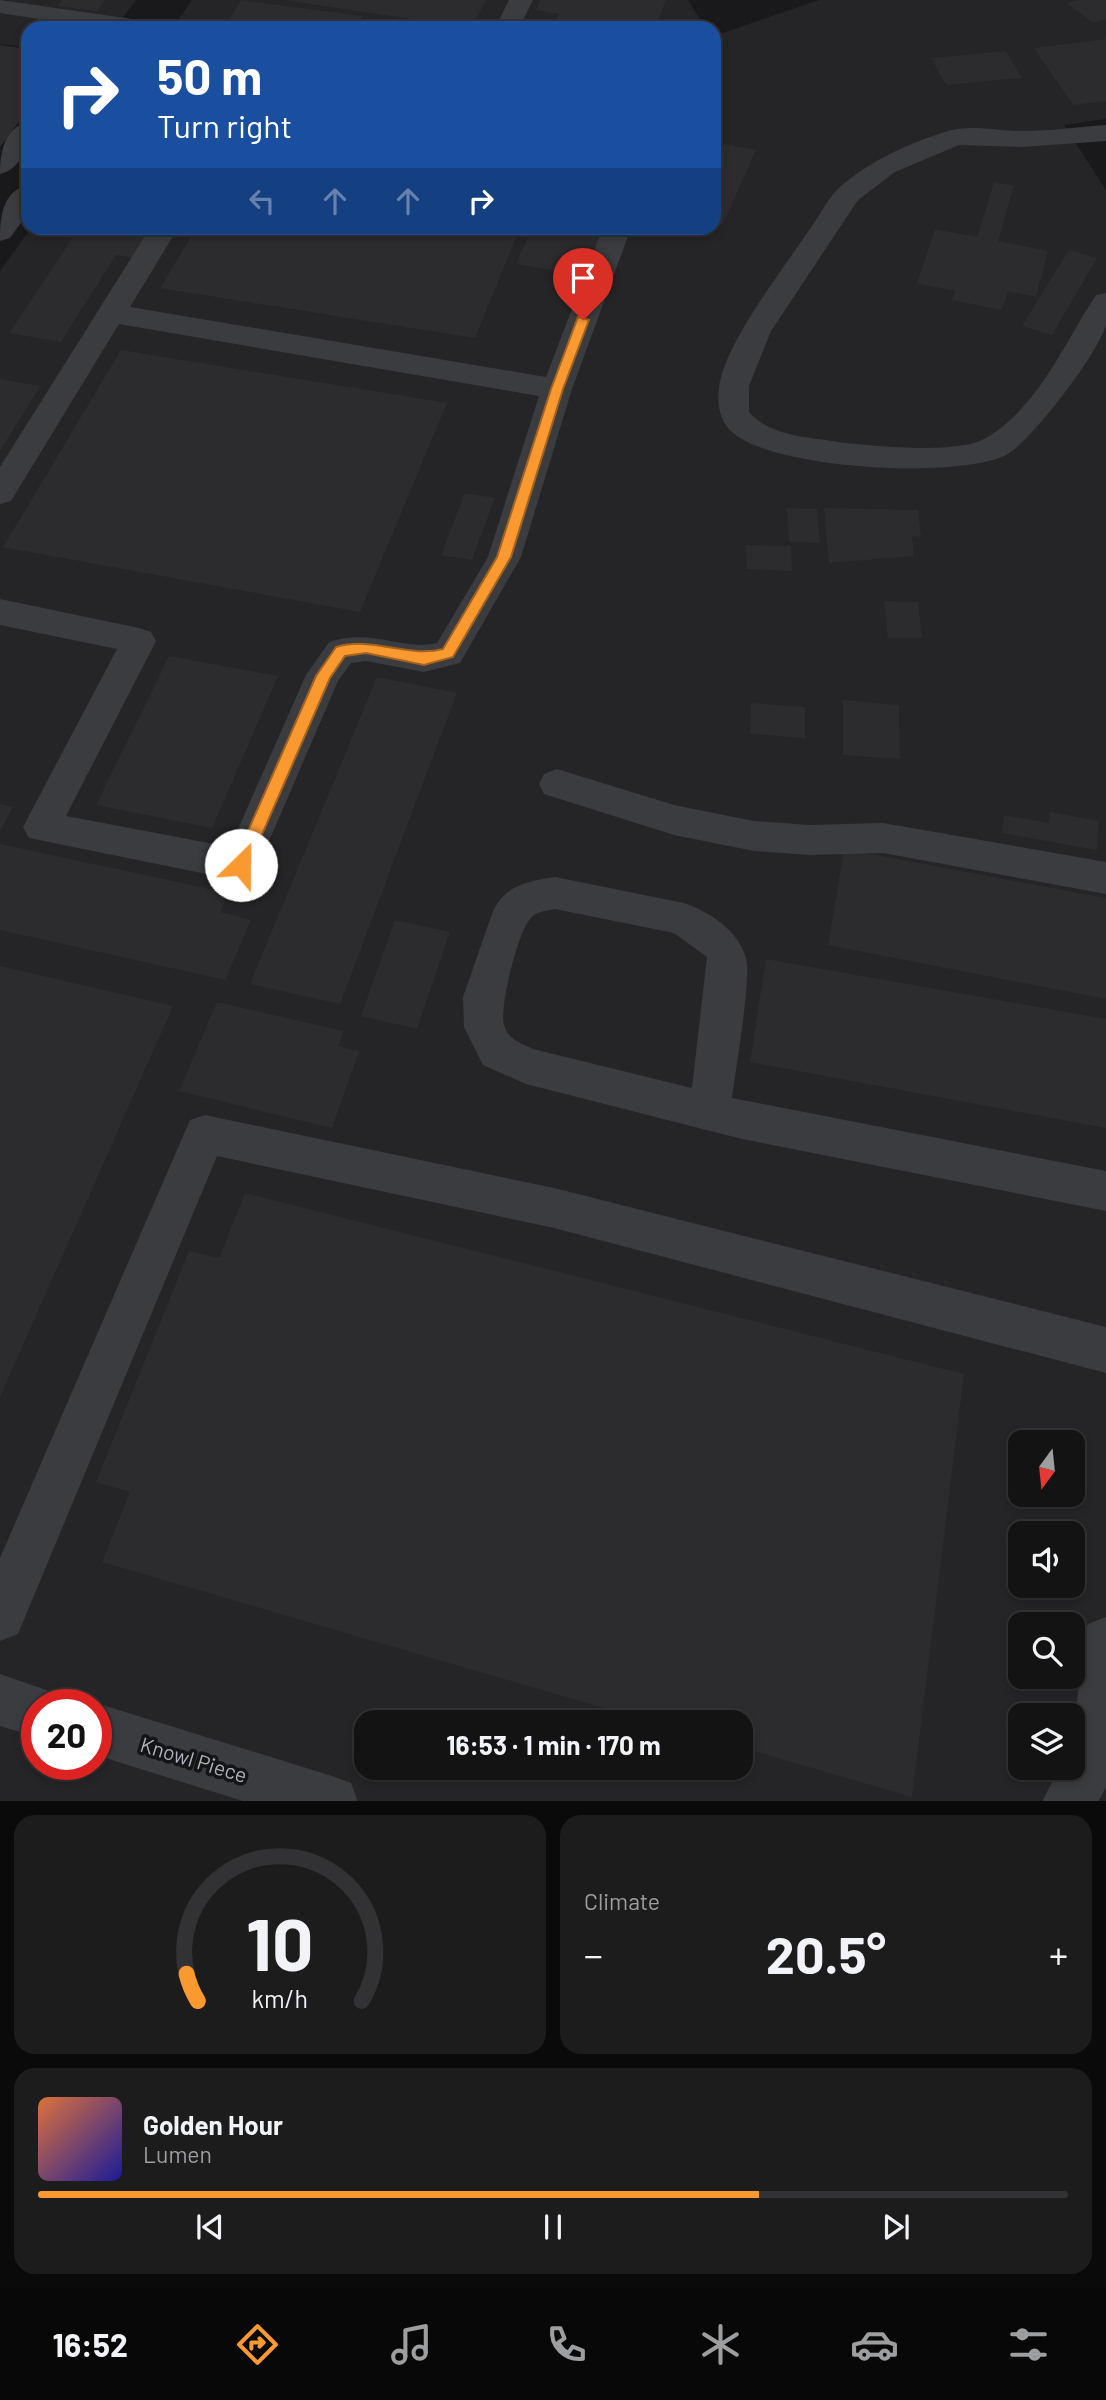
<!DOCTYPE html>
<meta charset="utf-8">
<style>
:root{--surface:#131314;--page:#1c1c1d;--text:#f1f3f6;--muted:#9d9ea0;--line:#323234;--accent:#fb9931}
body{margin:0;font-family:Barlow,sans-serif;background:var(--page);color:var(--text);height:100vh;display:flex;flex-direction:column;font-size:26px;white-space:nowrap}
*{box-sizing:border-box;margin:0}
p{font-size:23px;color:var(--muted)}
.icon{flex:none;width:38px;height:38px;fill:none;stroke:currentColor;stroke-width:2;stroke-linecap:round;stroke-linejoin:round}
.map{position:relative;height:1801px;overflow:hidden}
.drawer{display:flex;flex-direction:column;gap:14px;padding:14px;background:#0a0a0b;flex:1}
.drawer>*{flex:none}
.top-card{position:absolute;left:21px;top:21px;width:700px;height:214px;border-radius:21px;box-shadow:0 4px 10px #0003,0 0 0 2px var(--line);background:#1a4fa0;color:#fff;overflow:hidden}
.needle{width:46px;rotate:195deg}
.controls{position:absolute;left:1008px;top:1430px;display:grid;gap:14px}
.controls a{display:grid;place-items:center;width:77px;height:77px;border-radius:14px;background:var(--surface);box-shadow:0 4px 10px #0003,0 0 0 2px var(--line);font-size:35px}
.speed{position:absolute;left:21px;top:1689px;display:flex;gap:14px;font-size:35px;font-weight:700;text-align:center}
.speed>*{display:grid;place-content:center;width:91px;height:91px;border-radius:50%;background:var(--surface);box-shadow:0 4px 10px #0003,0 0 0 2px var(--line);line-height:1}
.speed .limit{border:10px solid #d22;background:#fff;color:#111}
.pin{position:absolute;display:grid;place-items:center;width:60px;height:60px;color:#fff;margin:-72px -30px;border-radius:50% 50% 50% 0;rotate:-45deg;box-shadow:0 0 7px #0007}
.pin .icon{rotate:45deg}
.me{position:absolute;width:77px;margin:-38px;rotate:23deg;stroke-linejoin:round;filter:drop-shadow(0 0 5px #0008)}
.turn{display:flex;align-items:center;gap:24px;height:147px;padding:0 21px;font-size:32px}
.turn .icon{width:91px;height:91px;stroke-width:2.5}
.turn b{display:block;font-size:49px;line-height:60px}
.lanes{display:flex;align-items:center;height:66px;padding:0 21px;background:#0003;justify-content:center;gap:35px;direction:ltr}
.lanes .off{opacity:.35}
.big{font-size:52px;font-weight:700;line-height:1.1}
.drawer .card{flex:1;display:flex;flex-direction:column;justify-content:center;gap:10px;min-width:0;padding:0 24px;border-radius:21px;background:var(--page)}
.drawer .dial{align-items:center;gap:0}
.dial svg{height:182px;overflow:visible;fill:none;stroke:var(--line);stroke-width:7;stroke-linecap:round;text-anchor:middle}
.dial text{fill:var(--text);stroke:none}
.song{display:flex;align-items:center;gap:21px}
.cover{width:84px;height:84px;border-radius:10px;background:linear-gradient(135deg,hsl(20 70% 55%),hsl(240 70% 35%))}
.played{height:7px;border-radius:4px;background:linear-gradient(90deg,var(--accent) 70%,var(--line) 70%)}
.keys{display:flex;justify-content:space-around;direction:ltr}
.heat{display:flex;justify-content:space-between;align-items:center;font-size:38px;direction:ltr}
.drawer .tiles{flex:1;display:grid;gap:14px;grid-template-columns:1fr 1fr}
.card:last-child{grid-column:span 2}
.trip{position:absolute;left:354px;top:1710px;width:399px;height:70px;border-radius:21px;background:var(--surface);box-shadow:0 4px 10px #0003,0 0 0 2px var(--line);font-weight:700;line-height:70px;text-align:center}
.dock{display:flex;height:112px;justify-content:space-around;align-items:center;background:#080808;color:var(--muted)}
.dock .icon{width:49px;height:49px}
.dock .selected{color:var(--accent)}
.dock b{font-size:32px;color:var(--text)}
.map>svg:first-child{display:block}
.built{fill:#252528;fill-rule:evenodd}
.building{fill:#2c2c2f}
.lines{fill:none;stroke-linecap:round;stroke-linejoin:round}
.minor{fill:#3a3c40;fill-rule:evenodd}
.route{fill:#fb9931;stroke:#a36320;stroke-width:2}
.labels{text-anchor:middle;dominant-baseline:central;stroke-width:7;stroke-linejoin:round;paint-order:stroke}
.near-street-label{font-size:21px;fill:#abb2bb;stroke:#141416}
</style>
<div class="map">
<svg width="1106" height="1802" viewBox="0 0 1106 1802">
<rect width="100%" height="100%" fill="#19191b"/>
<path class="built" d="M0 0H136L115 28H28V47L0 44Z
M192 0H688L705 28H172Z
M819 0H1106V119L1064 125 1106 190V1801L0 1802V271L31 228H714V36ZM1020 1442H1073V1494H1020ZM1020 1533H1073V1586H1020ZM1020 1624H1073V1676H1020ZM37 1704H96V1764H37ZM1020 1715H1073V1768H1020ZM366 1722H740V1768H366Z"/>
<path class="building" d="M62 0H105L97 11 58 6Z
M241 0 363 16 356 28H223Z
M284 0H486L471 28Z
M540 0H666L656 25 664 28H552L559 14 536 10Z
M1079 0H1106V19L1093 23 1067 3Z
M1106 39V101L1073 105 1034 48Z
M0 45 28 49V110L0 147Z
M1006 51 1022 78 946 85 931 58Z
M724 144 756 150 723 224 714 223V165Z
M994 182 1014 186 998 241 1048 251 1036 297 1008 291 1002 310 952 300 955 291 917 283 935 229 977 237Z
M79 228H154L136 258 116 255 61 342 9 333Z
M196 228H520L475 338 160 288Z
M532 228H607L589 276 516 264Z
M1069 250 1097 258 1052 335 1022 326Z
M121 350 447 403 360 612 3 547Z
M0 379 40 386 0 451Z
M465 493 495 498 472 560 441 555Z
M787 508 817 509 820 543 789 542Z
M824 508 918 510 921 537 912 536 914 556 829 563Z
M746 545 791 546 792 571 747 569Z
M884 601 918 602 922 638H888Z
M169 656 278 676 212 828 96 805Z
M377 677 457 693 340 1004 250 984Z
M843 700 899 705 900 759 843 755Z
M751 703 805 707V738L750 734Z
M0 804 13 807 0 831Z
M1050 812 1099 821 1097 850 1002 833 1004 815 1049 823Z
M0 844 229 893 220 912 251 920 225 980 0 930Z
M844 849 1106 898V999L828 945Z
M395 920 450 932 417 1029 361 1016Z
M766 959 1106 1019V1128L750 1062Z
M0 966 173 1006 0 1397Z
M217 1002 344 1031 338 1046 359 1051 332 1128 179 1091Z
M245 1193 964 1374 912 1797 740 1747V1722H652L102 1562 130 1492 96 1482 189 1251 219 1258Z"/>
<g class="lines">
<path class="minor" d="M0 0 146 21 155 23 158 28H97L0 13Z
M509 0H533L519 28H495Z
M28 122C28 143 24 168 0 174 0 153 4 128 28 122Z
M1106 125V141L1022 147 959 145 895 172 858 200 771 331 749 386V412C771 437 808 437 838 442 871 446 958 455 986 438 1037 409 1065 342 1096 295L1106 293C1106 303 1106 315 1106 324 1101 350 1032 440 1008 454 962 480 762 470 728 428 719 416 717 403 719 388 724 344 782 271 807 233 818 219 827 198 841 186 871 160 910 143 948 131 970 124 999 131 1022 131 1050 131 1078 127 1106 125Z
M28 185V213L10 238 0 241C0 218 2 191 28 185Z
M150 228H178L130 307 546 377 603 228H631L572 389 521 557 460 663 424 672 366 661 351 663 338 681 254 876 241 881 29 838 23 827 117 649 0 625V599L139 628 151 632 156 641 66 816 230 847 306 675 329 642C373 628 400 651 437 643L488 557 539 396 119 324 11 501 0 504V467Z
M557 769 674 805 754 821 809 825 883 823 1106 862V894L883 853 809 855 754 851 674 835 544 794 539 784 544 774Z
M555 877 684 903C710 912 738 930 746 958 752 975 735 1074 732 1098L1106 1171V1211L742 1139 526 1084 483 1065 464 1027 463 997 493 911C506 885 528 881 555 877ZM555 909 674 933 707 957 692 1088 533 1049C521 1043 508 1040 504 1025 499 1008 518 932 530 919 537 911 545 911 555 909Z
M205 1115 554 1188 1106 1327V1373L554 1228 217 1156 18 1634 0 1641V1558L190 1120Z
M1106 1617V1787L1098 1802H1042L1059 1768H1073L1081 1642 1088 1624Z
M0 1674 55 1693 60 1704H37V1737L0 1726Z
M96 1703 332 1776 351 1783 358 1802H246L96 1755V1704H93Z"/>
</g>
<path class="route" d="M578 317 589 320 563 389 511 557 453 657 424 665 366 653 345 656 330 678 247 869H236L233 865 316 676 336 647C373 636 406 658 443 649L497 557 551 389Z"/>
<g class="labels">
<g class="near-street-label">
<text transform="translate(194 1759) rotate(17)">Knowl Piece</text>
</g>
</g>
</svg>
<div class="controls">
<a><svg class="needle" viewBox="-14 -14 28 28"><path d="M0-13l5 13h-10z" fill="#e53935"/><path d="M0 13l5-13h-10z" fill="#9d9ea0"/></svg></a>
<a><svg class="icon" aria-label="sound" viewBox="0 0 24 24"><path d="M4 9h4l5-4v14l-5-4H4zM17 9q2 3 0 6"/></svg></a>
<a><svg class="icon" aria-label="search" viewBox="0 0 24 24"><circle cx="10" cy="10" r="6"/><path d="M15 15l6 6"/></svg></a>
<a><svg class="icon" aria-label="layers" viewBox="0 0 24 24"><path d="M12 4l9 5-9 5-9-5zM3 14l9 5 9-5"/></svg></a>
</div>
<div class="speed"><div class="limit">20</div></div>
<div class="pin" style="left:583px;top:320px;background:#d93025"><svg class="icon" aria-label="arrive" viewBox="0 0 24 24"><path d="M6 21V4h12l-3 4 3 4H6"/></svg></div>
<svg class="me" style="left:241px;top:865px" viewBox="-20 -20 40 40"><circle r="19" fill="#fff"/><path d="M0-13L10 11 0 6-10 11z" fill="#fb9931"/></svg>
<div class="trip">16:53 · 1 min · 170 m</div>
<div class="top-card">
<div class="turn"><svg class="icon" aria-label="right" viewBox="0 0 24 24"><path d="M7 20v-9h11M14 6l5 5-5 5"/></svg><div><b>50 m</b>Turn right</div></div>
<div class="lanes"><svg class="icon off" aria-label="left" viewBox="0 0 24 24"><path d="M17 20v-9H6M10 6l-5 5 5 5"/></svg><svg class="icon off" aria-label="ahead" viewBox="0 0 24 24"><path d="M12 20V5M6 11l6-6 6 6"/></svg><svg class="icon off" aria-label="ahead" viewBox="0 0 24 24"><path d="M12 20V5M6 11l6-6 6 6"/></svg><svg class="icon" aria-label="right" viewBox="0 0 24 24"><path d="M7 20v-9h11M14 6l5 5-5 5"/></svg></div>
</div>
</div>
<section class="drawer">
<div class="tiles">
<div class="card dial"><svg viewBox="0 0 100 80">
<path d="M14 69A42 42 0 1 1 86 69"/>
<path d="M14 69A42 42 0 0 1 9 57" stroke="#fb9931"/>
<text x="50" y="56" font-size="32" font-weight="700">10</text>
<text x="50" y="72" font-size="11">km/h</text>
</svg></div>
<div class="card"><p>Climate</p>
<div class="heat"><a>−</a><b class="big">20.5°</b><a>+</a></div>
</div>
<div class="card">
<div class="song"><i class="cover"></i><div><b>Golden Hour</b><p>Lumen</p></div></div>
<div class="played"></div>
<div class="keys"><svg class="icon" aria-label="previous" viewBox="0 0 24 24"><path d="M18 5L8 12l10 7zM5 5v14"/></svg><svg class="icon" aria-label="pause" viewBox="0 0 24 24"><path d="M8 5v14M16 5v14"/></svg><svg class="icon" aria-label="next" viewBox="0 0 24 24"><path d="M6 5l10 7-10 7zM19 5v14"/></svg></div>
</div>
</div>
</section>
<nav class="dock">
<b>16:52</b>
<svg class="icon selected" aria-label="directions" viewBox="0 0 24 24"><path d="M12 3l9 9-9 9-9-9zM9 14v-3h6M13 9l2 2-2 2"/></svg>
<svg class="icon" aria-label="music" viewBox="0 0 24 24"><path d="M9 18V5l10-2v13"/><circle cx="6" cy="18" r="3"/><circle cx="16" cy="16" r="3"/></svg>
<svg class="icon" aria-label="phone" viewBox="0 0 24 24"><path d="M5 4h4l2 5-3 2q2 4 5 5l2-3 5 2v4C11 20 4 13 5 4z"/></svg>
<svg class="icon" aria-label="climate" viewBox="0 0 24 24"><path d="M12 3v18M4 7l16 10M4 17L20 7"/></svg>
<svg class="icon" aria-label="car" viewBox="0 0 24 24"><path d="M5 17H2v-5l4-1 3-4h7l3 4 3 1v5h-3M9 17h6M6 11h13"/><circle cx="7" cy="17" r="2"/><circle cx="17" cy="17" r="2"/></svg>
<svg class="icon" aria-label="filters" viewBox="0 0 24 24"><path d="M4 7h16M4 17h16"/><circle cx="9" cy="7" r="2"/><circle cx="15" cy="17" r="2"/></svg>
</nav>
